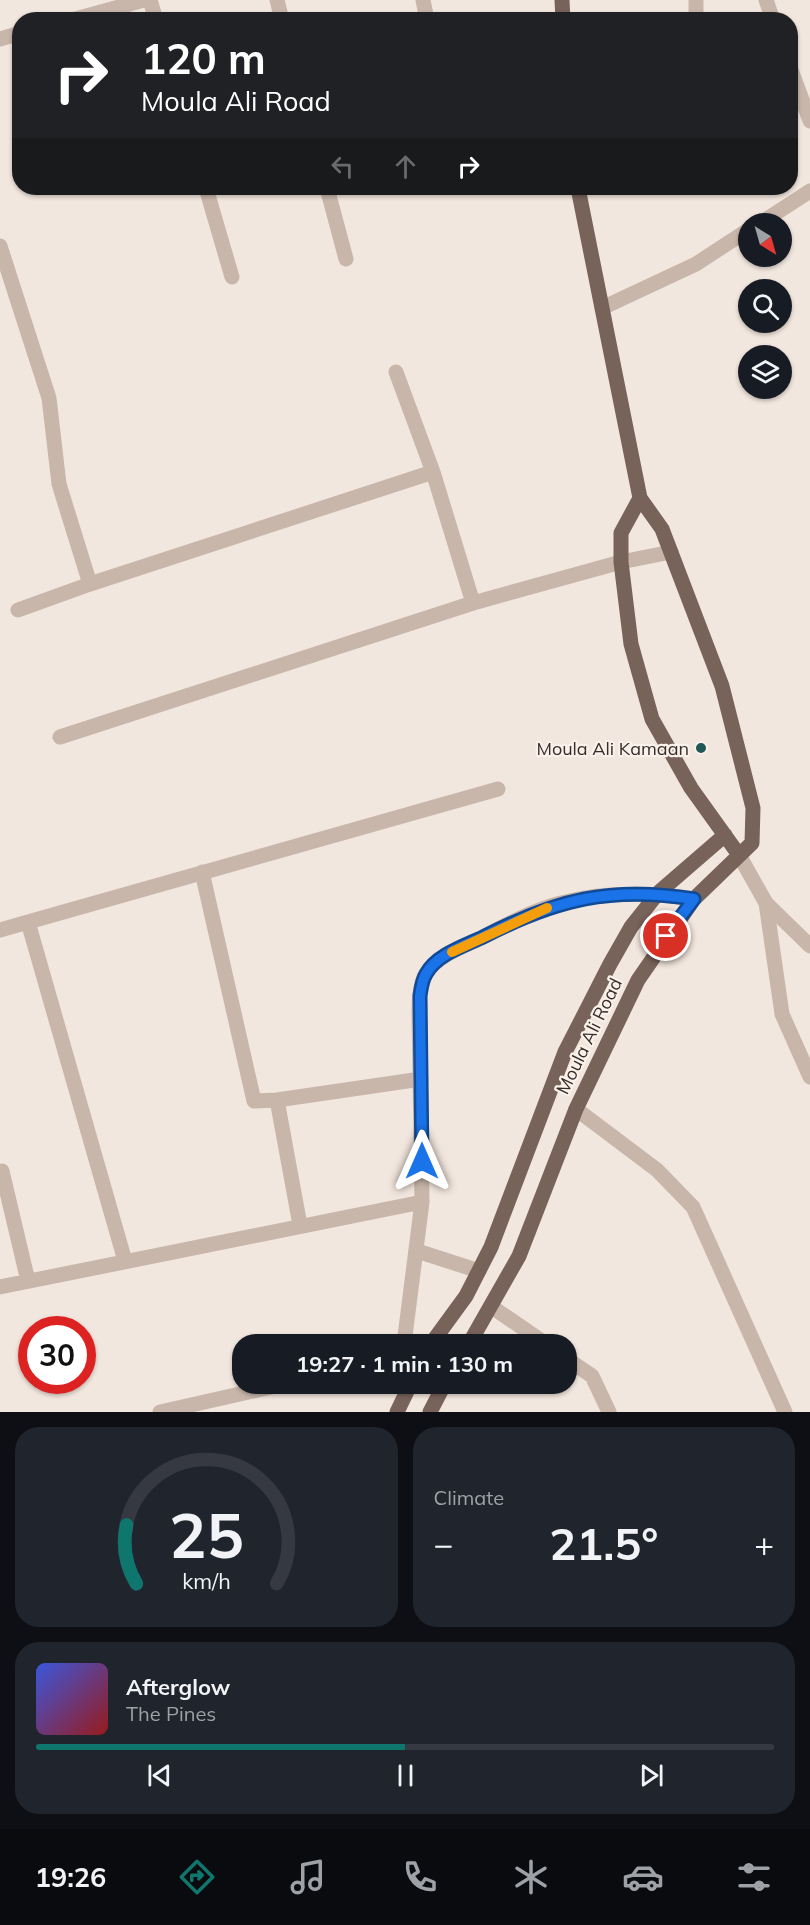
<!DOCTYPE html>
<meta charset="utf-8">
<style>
:root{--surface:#171b24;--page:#20242c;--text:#f1f3f6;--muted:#9ea1a6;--line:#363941;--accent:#0f766e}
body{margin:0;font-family:Mulish,sans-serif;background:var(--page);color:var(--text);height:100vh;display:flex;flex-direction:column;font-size:22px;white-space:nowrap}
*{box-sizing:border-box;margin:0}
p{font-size:20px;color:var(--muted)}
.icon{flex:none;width:33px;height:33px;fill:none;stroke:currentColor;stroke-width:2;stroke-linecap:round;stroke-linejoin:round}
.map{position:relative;height:1412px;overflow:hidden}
.side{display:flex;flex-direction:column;gap:15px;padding:15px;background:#0d0f14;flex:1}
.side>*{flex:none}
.banner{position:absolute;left:12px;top:12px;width:786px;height:183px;border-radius:24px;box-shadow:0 2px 4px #0004;background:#202124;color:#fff;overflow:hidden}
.needle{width:39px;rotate:143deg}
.buttons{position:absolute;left:738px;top:213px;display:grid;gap:12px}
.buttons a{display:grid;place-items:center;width:54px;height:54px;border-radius:50%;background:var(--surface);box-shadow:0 2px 4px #0004;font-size:30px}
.speed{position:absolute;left:18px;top:1316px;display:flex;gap:12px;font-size:30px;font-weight:700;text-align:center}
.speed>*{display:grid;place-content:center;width:78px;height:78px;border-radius:50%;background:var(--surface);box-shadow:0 2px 4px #0004;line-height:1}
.speed .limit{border:9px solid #d22;background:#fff;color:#111}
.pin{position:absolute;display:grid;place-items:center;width:51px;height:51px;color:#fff;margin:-26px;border:3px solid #fff;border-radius:50%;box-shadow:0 2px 6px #0007}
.me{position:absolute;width:66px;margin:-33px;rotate:0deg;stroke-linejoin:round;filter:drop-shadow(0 0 4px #0008)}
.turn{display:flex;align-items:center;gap:21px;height:126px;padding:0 30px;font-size:27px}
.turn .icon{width:78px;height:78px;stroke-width:2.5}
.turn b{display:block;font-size:42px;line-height:51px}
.lanes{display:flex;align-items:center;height:57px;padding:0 30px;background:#0003;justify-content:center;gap:30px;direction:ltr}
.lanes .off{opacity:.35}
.big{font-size:45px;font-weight:700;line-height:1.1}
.side .widget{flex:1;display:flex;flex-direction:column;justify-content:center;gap:9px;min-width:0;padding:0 21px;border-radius:24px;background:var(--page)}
.side .dial{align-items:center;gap:0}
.dial svg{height:156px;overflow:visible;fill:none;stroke:var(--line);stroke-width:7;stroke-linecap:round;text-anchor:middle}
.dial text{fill:var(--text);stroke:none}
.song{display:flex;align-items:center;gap:18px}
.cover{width:72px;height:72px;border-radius:9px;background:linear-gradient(135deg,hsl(230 70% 55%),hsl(0 70% 35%))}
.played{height:6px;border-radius:3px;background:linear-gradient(90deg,var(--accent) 50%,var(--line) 50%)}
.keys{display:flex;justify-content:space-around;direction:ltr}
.heat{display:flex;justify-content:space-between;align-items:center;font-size:33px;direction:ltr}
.side .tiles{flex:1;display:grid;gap:15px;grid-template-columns:1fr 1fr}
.widget:last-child{grid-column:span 2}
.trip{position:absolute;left:232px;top:1334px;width:345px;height:60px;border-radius:24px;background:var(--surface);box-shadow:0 2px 4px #0004;font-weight:700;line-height:60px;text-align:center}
.menu{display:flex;height:96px;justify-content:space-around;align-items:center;background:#090b0e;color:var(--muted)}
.menu .icon{width:42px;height:42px}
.menu .active{color:var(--accent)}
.menu b{font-size:27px;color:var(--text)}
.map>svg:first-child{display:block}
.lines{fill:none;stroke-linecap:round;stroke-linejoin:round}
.minor{stroke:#c9b6aa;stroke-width:15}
.tertiary{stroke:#c9b6aa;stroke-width:15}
.primary{stroke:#78635b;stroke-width:15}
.route-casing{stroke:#114b97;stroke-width:15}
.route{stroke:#1a73e8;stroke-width:10}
.slow{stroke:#f59e0b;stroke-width:10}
.poi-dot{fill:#205757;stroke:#f9f1ea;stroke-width:2}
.labels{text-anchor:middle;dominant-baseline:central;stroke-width:4.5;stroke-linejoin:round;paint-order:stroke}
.poi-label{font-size:18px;fill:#372d29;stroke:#f9f1ea;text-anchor:end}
.street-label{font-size:18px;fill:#372d29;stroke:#f9f1ea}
</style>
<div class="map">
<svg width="810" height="1412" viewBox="0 0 810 1412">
<rect width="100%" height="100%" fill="#f2e7de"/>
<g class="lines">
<path class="minor" d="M150 0 156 20
M277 0 282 20
M423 0 427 20
M696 0V20
M766 0 773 20
M72 20 144 0
M0 39 20 33
M790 67 810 121
M206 188 232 277
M327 188 346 259
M0 246 49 398 59 484 90 584
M396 372 433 472 473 603
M18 610 90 584 433 472
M60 737 473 603 621 562 671 552
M202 872 254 1101 277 1100 421 1079
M766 903 810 946
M0 930 28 922
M277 1100 300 1225
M576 1109 657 1170 693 1207 785 1412
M2 1171 28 1281
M417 1251 479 1271
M125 1261 28 922 498 789
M0 1287 422 1202
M492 1307 546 1344
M404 1344 422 1202 419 1017C419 1003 419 984 427 972 438 956 459 948 477 940 503 927 529 912 557 904 601 892 650 892 694 899
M567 1359 592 1376 609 1412
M160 1412 289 1383"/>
<path class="tertiary" d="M759 224 810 191
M602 308 696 264 748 230
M739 855 766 903 782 1014 810 1077"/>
<path class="primary" d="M562 0 563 20
M578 188 640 498 621 533V562L631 644 652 719 691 788 739 855
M431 1344 466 1296 491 1247 565 1052 610 964 631 927 658 893 725 835
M469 1344 519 1256 576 1109 638 980 694 899 752 843 753 808 722 686 662 529 640 498
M397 1412 411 1383
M430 1412 445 1383"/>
</g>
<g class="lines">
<g class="route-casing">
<path id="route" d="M422 1161 420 996C421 989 422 980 426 974 436 955 464 946 483 937 557 899 611 886 694 899L666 936"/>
</g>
<use href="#route" class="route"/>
<path class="slow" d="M452 952 547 908"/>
</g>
<circle class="poi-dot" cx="701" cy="748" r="6"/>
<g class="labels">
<g class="poi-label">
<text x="689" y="748">Moula Ali Kamaan</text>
</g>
<g class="street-label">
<text transform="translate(589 1036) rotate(-64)">Moula Ali Road</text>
</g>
</g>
</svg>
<div class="buttons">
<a><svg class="needle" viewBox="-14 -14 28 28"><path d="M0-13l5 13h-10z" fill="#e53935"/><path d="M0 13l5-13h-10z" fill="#9ea1a6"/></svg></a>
<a><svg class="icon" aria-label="search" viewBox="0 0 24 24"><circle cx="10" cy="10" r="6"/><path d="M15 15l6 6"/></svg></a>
<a><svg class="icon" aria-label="layers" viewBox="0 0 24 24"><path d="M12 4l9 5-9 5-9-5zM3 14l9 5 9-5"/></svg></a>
</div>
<div class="speed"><div class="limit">30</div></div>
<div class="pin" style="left:666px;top:936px;background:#d93025"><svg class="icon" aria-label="arrive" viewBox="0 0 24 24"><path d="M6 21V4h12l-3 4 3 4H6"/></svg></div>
<svg class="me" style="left:422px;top:1161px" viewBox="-20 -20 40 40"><path d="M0-17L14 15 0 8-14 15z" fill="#1a73e8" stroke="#fff" stroke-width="4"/></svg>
<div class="trip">19:27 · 1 min · 130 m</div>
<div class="banner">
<div class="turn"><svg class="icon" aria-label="right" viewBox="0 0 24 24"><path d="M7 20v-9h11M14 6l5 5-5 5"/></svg><div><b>120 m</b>Moula Ali Road</div></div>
<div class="lanes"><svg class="icon off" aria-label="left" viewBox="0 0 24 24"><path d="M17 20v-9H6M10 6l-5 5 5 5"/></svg><svg class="icon off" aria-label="ahead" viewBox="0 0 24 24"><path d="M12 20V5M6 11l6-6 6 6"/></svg><svg class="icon" aria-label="right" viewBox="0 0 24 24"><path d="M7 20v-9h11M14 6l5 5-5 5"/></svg></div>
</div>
</div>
<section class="side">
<div class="tiles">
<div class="widget dial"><svg viewBox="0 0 100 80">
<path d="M14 69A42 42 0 1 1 86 69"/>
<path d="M14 69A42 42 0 0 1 9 39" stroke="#0f766e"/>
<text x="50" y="56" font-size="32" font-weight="700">25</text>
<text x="50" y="72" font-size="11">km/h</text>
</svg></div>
<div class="widget"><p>Climate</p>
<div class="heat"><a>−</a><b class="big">21.5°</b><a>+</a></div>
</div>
<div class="widget">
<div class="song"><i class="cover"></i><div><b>Afterglow</b><p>The Pines</p></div></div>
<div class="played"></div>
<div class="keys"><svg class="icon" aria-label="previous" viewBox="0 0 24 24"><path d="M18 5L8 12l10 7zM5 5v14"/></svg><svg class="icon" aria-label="pause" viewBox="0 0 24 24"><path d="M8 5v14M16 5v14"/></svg><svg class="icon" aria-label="next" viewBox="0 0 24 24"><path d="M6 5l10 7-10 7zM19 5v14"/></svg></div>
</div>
</div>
</section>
<nav class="menu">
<b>19:26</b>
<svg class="icon active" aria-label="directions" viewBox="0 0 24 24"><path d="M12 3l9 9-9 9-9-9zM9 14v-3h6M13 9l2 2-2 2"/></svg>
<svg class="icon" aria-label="music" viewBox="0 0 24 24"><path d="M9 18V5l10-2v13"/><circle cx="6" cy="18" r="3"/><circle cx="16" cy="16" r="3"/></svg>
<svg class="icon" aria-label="phone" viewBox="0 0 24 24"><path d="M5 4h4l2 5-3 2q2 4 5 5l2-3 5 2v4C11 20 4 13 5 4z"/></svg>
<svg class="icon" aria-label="climate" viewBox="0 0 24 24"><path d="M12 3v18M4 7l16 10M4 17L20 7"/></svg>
<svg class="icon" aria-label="car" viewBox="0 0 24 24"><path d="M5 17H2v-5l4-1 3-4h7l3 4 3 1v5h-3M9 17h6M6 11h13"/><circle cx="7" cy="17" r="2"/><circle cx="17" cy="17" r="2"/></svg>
<svg class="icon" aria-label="filters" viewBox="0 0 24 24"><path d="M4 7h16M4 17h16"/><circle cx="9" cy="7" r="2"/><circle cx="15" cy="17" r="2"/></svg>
</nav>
